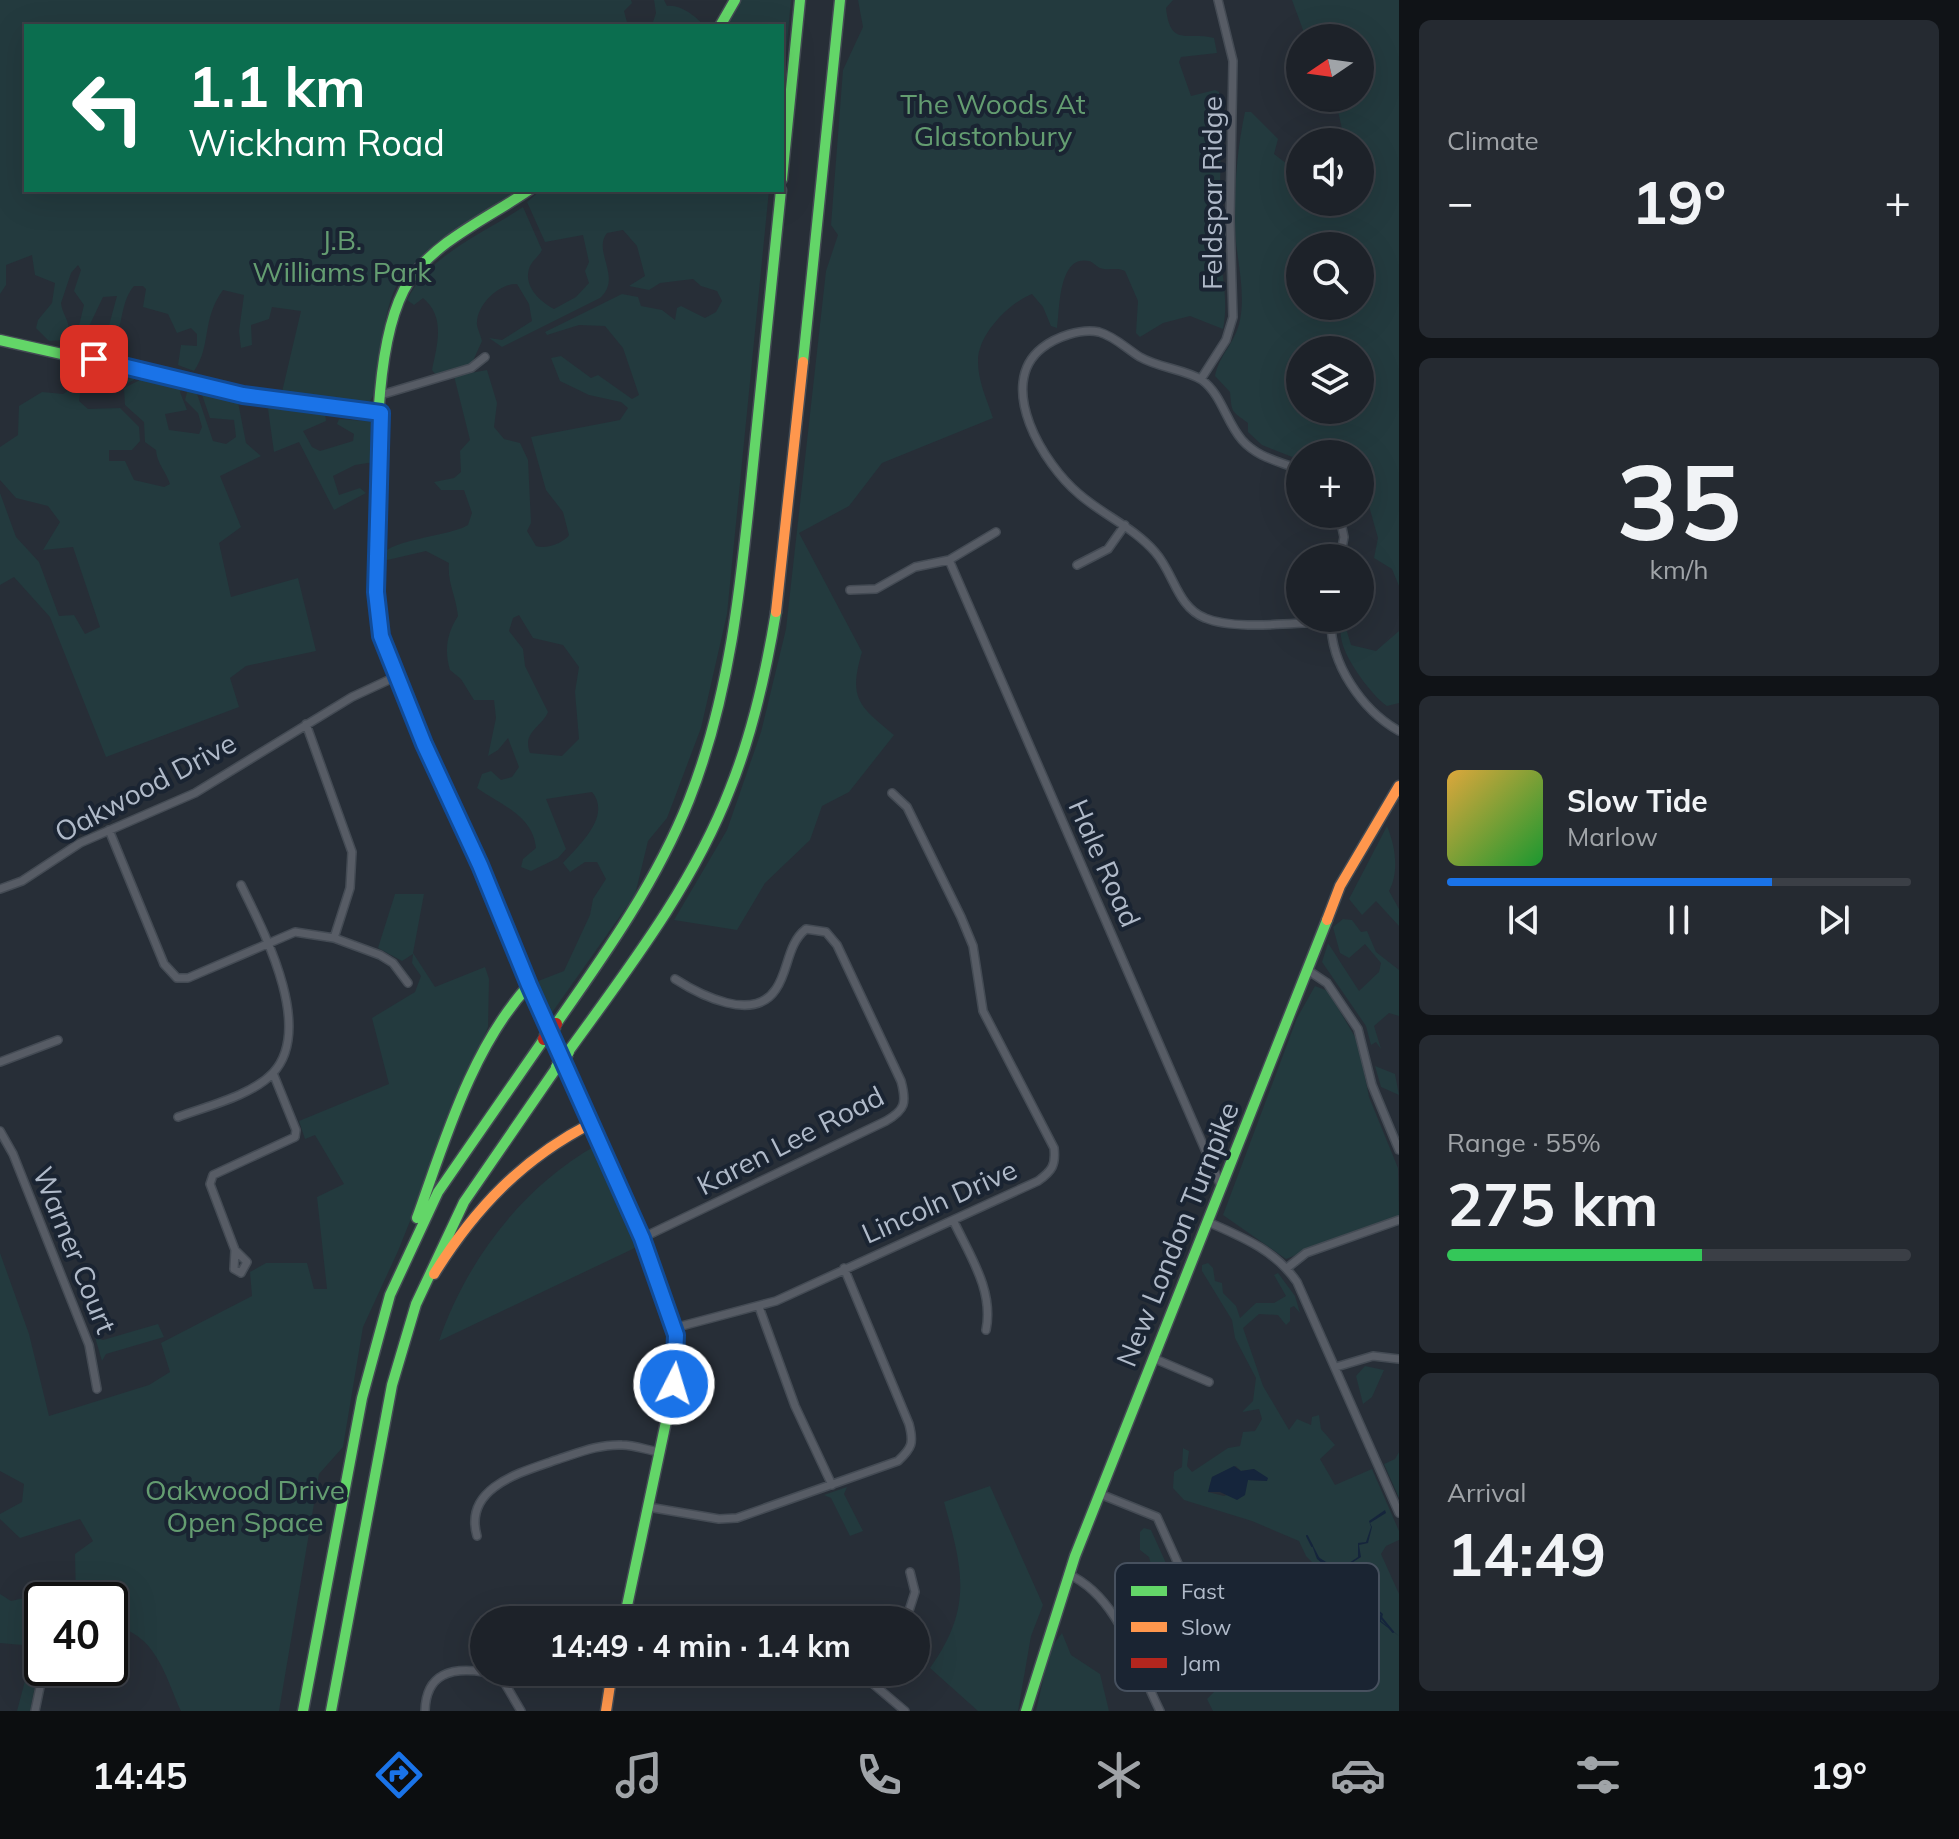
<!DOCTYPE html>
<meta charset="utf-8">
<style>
:root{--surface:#1d2229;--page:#252a31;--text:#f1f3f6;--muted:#a0a4a8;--line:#3b3f46;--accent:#1a73e8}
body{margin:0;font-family:Mulish,sans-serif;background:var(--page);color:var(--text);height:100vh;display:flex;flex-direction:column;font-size:30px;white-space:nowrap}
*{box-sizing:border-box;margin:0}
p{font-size:26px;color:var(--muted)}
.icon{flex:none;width:44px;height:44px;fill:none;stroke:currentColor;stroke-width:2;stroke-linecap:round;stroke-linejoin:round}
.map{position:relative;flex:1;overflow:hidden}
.details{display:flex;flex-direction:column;gap:20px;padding:20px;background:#101317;width:560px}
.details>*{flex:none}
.hud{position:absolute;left:24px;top:24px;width:760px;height:168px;border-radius:0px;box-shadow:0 8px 32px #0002,0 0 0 2px var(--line);background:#0b6e4f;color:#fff;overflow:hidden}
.needle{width:52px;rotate:257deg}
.controls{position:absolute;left:1286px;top:24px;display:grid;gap:16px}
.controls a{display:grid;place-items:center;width:88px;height:88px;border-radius:50%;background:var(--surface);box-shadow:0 8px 32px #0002,0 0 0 2px var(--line);font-size:40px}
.speed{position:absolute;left:24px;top:1582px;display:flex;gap:16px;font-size:40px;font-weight:700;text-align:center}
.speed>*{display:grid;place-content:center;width:104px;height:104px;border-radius:50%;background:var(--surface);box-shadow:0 8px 32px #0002,0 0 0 2px var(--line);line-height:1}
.speed .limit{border:4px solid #111;border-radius:12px;background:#fff;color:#111}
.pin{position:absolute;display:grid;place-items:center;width:68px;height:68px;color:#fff;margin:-34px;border-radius:16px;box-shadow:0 4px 12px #0006}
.me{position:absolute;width:88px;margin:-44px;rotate:5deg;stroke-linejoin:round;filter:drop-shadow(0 0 6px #0008)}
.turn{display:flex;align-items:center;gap:28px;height:168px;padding:0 32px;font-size:36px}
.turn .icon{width:104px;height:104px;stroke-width:2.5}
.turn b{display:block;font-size:56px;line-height:68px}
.big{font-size:60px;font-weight:700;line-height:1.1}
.details .widget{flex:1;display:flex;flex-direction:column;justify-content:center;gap:12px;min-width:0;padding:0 28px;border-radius:12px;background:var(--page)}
.details .dial{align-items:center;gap:0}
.dial b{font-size:104px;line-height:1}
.song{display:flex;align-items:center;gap:24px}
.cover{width:96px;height:96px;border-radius:12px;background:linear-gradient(135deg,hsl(40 70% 55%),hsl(130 70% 35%))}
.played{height:8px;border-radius:4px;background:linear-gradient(90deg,var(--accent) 70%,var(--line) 70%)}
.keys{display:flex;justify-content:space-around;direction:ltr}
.heat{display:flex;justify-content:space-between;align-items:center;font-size:44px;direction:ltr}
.charge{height:12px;border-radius:6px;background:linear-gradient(90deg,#34c759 55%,var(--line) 0)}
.trip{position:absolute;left:470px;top:1606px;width:460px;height:80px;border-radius:40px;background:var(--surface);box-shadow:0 8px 32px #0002,0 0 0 2px var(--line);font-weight:700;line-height:80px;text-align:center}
.tabs{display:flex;height:128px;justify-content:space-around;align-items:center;background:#0c0e10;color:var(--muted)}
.tabs .icon{width:56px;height:56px}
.tabs .selected{color:var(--accent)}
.tabs b{font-size:36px;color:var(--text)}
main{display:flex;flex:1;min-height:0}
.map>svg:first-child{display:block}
.green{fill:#233a3e;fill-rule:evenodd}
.water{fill:#15253c}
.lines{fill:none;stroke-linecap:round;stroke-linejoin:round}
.stream{stroke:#15253c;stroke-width:2}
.street-casing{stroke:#444b54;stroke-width:10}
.fast-casing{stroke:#444b54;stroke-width:13}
.slow-casing{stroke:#444b54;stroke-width:13}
.street{stroke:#575c65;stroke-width:7}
.fast{stroke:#63d668;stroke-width:10}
.slow{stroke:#ff974d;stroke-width:10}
.fast-bridge-casing{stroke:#444a53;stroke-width:15;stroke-linecap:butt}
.jam-bridge-casing{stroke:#444a53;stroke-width:15;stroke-linecap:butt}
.fast-bridge{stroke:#63d668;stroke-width:12}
.jam-bridge{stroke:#b3261e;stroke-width:12}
.route-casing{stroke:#114b97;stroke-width:20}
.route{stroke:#1a73e8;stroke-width:14}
.labels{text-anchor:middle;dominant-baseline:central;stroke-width:8;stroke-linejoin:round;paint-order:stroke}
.park-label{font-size:28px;fill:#649d71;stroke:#1a2432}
.street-label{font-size:28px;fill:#b0bac9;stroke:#1a2432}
.key{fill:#1a2432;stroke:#47515f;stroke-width:2}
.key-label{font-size:22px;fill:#b0bac9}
</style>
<main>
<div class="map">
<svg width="1399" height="1711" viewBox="0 0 1399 1711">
<rect width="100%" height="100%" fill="#272e37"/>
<path class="green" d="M0 0H631L632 3 624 11 628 26H26V190H521C482 216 441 241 406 272 394 284 388 307 385 323 379 350 384 384 368 404L327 402 282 392 301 311 272 307 269 319 251 325 252 345 241 348 239 331 244 295 223 290C201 320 212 345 194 371L178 365 181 345 197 346V334L191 328 177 333 168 314 143 307 146 289 143 286H134C118 304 124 337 107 355L104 344 117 296 103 297 83 339 75 342 84 305 74 291 81 270 78 265 71 273 61 303C62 316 76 327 64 340L49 341 36 328 38 320 52 303 55 283 35 275 32 255 6 265V285L0 294Z
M654 0H664L667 6C681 4 698 18 704 26H676L673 23 670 26 652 25 656 13Z
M739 0H791L782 96V26H725Z
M858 0H1173L1166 8C1170 48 1188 31 1214 38L1217 53 1181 57 1179 62 1191 96 1215 90 1219 92C1222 138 1220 183 1219 229 1218 263 1230 295 1223 329L1190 316 1163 323 1140 337 1136 333 1138 301 1125 271C1116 267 1108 271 1100 268 1096 266 1093 262 1089 261 1057 254 1060 314 1057 328L1051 326 1043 307 1032 294C1009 303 977 335 978 362 978 381 987 400 993 418L882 463 849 506 799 533 862 652C848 699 859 706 894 735L849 792 822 806 810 840 765 883 737 930 674 920 727 830 761 732 786 629 826 271 838 235 831 225 843 70 863 27Z
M1292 0H1399V586L1392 569 1374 558 1378 538 1369 506 1360 504V454H1300V460L1262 445 1248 432V423C1231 410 1232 414 1230 392L1215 376C1219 355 1236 342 1240 320 1246 290 1236 258 1235 228 1234 189 1237 149 1245 112H1251L1278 139 1274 154 1300 174V202H1360V142H1345L1335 98H1360V38H1306ZM1360 246V306H1300V246ZM1360 350V410H1300V350Z
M541 190H769L727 614 701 728 667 818 648 841 635 895 551 1014 533 983 564 971 590 915 593 899 606 879 597 862H585L570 872 563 863C579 845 612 816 592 792L546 799 566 849 558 858 531 871 521 867 523 859 536 848C533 815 499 804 477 788L482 774 491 771 501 780 512 777 519 767 508 738 498 750 488 756 496 718 494 700H474L461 679 450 670C444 650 447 633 458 616 456 596 447 582 449 563L426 551 383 561 382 556C389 539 448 537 468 525L472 513 464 490H441L434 482 454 478 461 472 460 451 470 440 454 376 487 370 497 403 494 427 504 439 520 443 528 460 531 523 527 531 536 546C546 550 565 542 569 535L563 512 546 490 531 437 620 420 628 408 621 402 589 395 560 381 551 358 561 356 591 378 598 375 632 399 639 395 623 348 605 326 579 325 547 335 545 332 622 294 638 297 641 306 662 310 675 320 677 308 681 306 705 318 716 312 722 301 717 291 701 286 693 279 660 283 649 290 629 286 645 276 637 246 623 230 607 233C592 251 623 278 600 298L502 347 489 338 502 340 532 321 529 304 517 284C500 283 478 303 477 322 476 327 481 335 482 341L472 363 436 375 432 370C437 345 446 317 423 298L414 305 407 300C429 255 482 234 523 207L542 250C539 256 533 260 530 266 522 285 539 301 554 309L576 297 589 283 585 271 589 262 583 235 545 242 527 202ZM519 615 533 638 563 645 579 667 575 692 579 739 562 756 530 753C522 732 541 728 548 712L525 666 523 649 509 631 513 618Z
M73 358 137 372 134 380 112 390 99 382 82 380 79 401 88 409 120 408 139 427 140 441 132 450H109V461H125L134 480 164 487 170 484C166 471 157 464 156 450L145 442 144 422 125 405 124 388 150 375 185 382 180 392 187 410 165 414 169 430 199 434 202 427 198 413 185 400 189 384 194 385 213 441 226 444 236 437 234 420 210 418 199 386 237 397 246 443 261 456 220 476 241 527 219 543 231 597 298 578 316 651 246 666 230 678 239 707 106 757 50 617 14 577 0 585V493L16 537 39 562 59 616 74 615 85 634 100 627 73 547 43 550 60 522 48 506 16 498 0 480V447L18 435 19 406 42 392 63 394 71 389Z
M270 403 325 413 326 421 303 431 312 447 320 451 353 441 354 434 337 424 339 419 377 422 374 462 355 465 333 476 339 495 360 488 366 493 334 510 299 442 274 452 268 409Z
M1344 622 1351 645 1376 651 1399 631V703L1387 706C1372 696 1346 660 1342 642 1340 635 1341 629 1339 623Z
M1387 826C1396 848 1399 872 1389 891L1399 909V926L1376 901 1362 915 1349 899Z
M395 894H424L413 953 435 987 485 967 489 979 488 1027 398 1251 363 1327 343 1447 319 1474 279 1711H181C165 1675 155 1631 110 1626V1600H76L75 1554 93 1541 80 1519 20 1538 0 1519V1514L22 1502 24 1484 0 1471V1253L29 1334 49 1416 149 1385 170 1372 161 1343 252 1296 250 1272 266 1263H307L314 1289H327L317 1197 344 1184 315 1135 305 1139 299 1121 389 1084 372 1018 415 992 421 976 412 963 413 954 402 961 378 948Z
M1343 919 1352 920 1361 932 1367 931 1376 952 1399 970V1016L1389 1013 1374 1026 1381 1049 1376 1042 1371 1045 1366 1026 1322 962 1328 943 1359 991 1379 972 1381 963 1365 944 1349 958 1340 953 1333 927Z
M1315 986 1328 991 1358 1042 1369 1097 1398 1168 1399 1216 1286 1259 1223 1215 1297 1018Z
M1375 1066 1395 1074 1399 1095 1381 1087Z
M595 1146 639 1246 439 1341C466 1262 521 1188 595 1146Z
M1208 1263 1213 1268 1215 1281 1222 1283 1223 1293 1236 1306 1240 1318 1256 1303H1274L1286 1296 1274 1275 1278 1273 1295 1296 1300 1313 1294 1306 1290 1308V1321L1286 1325 1278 1315 1259 1314 1243 1328 1263 1386 1289 1430 1297 1419 1311 1425 1312 1417 1319 1415 1321 1429 1335 1445 1320 1459 1335 1485 1372 1469 1399 1531V1540L1386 1546 1381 1554 1399 1594V1711H1213L1207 1699 1217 1689 1223 1692 1228 1690 1217 1681 1205 1663 1195 1667 1178 1651 1180 1625 1162 1601 1163 1590 1147 1573 1151 1565 1149 1557 1140 1550V1532L1144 1528 1151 1530 1174 1581 1189 1598 1203 1635 1217 1654 1241 1655 1245 1682 1247 1653 1283 1640 1294 1625 1308 1617 1317 1620 1345 1610 1359 1626 1368 1628 1356 1598 1345 1595 1338 1581 1334 1584 1306 1556 1299 1541 1252 1521 1184 1500 1173 1488 1174 1472 1182 1467 1183 1448 1189 1451 1187 1466 1192 1472 1228 1448 1240 1446 1243 1432 1255 1431 1262 1419 1259 1409 1242 1412 1253 1401 1256 1378 1235 1338 1232 1320 1202 1271V1265ZM1236 1466 1241 1471 1254 1469 1267 1481 1248 1480 1244 1490 1224 1496 1208 1492 1212 1477Z
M158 1324 164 1337 106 1354 102 1361 95 1337 103 1340Z
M1365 1366 1384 1370 1372 1397 1363 1404 1356 1376Z
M1399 1452V1498L1384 1464 1395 1459Z
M990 1486 1043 1605 1031 1636 1018 1711H978L930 1668C973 1608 963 1570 944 1502Z
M847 1487 844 1494 863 1531 850 1536 831 1498 824 1495Z
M0 1594 11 1601 34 1596 35 1599 41 1656 30 1711H17L30 1662 23 1645 0 1643Z
M1062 1633 1071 1655 1100 1674 1109 1711H1036L1050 1649Z"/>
<path class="water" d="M1234 1466 1241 1471 1254 1469 1268 1478 1267 1481 1248 1480 1245 1495 1237 1500 1220 1492H1208L1212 1477Z
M1385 1510 1386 1513 1370 1523 1372 1527 1368 1543 1359 1545 1361 1557 1350 1564V1572L1343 1576 1342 1582 1338 1585 1348 1597C1374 1602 1363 1597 1383 1614L1381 1621 1399 1636 1379 1621 1381 1615 1368 1601C1342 1593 1343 1604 1335 1574L1317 1559 1310 1540 1320 1559 1336 1573 1339 1583 1342 1574 1348 1571 1349 1563 1358 1557V1543L1366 1542 1371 1527 1369 1521Z"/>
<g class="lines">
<path class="stream" d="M1307 1536 1312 1546
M1318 1558 1339 1571 1340 1590 1359 1597
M1375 1610 1393 1632"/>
<g class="street-casing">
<path id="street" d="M1201 379 1226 340 1233 317 1230 220 1233 61 1218 0
M384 394 471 368 485 357
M1300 470C1279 461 1258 458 1242 440 1226 422 1222 395 1202 380 1184 369 1159 368 1140 357 1127 349 1114 336 1099 332 1081 328 1056 337 1042 348 995 385 1044 465 1079 494 1103 515 1133 527 1155 552 1174 573 1177 607 1205 618 1236 631 1296 622 1331 622
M1339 514 1344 537 1340 558
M949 560 1220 1184
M1077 565 1108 549 1125 525
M850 590 876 589 915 567 949 560 996 532
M1331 620C1330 664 1362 710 1399 731
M306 724 352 852 350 888 334 938
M109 830 164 964 177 978H188L295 932 334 938 380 955 393 963 408 983
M0 889 22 881 80 843 195 793 352 697 395 677
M1309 971 1327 983 1358 1029 1372 1085 1399 1150
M0 1062 58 1040
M178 1117C207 1106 251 1096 273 1073 315 1028 263 930 241 885
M0 1131 13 1154 89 1345 97 1389
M954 1222C970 1256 994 1291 986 1330
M1208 1222C1242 1237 1275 1250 1297 1282L1399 1513
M642 1238 886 1121C905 1110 907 1103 901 1081L837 945 826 932 806 929C787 944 789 970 776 989 754 1023 700 995 675 979
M235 1250 247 1262 241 1273 234 1269 235 1250 210 1184 213 1175 295 1137 296 1130 273 1073
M1287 1268 1306 1253 1399 1220
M759 1307 795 1406 832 1485
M674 1328 776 1301 1038 1181C1052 1171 1056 1165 1054 1148L983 1011 973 946 961 917 907 807 892 793
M1153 1358 1209 1382
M1336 1367 1373 1356 1399 1359
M1100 1494 1157 1517 1180 1568 1195 1587 1284 1621
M648 1507 719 1519 737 1518 898 1461C912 1448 914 1443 909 1424L844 1268
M477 1536C463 1487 522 1472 556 1460 578 1453 599 1444 622 1445 634 1445 647 1450 659 1452
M1068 1574C1119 1597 1136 1663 1160 1711
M906 1620 915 1592 910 1572
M487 1672 504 1682 521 1711
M859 1672 905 1711
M35 1711 44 1668
M425 1711C426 1673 452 1667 484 1672"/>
</g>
<g class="fast-casing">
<path id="fast" d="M720 26 735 0
M782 179 800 0
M0 340 243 395 381 413
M803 362 840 0
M416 726C402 693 384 659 378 623 373 598 377 571 377 545 377 474 371 341 409 281 435 241 490 217 529 190
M556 1024C606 953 657 881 689 800 730 696 741 584 752 474 762 379 771 285 781 190
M568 1052C628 969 693 885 730 789 753 732 766 673 776 612
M612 1170 642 1238 676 1335 674 1384 624 1620
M417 1218C445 1140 472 1047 529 985
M303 1711 362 1398 390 1295 438 1192 544 1039
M331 1711 392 1385 416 1304 464 1202 557 1067
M1026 1711 1075 1556 1327 920"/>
</g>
<g class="slow-casing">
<path id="slow" d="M776 612 803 362
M416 726 612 1170
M1327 920 1340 886 1399 786
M434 1274C475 1208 523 1158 592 1123
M606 1711 612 1672"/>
</g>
<use href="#street" class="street"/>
<use href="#fast" class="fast"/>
<use href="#slow" class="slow"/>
<g class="fast-bridge-casing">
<path id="fast-bridge" d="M557 1067 568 1052"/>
</g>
<g class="jam-bridge-casing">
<path id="jam-bridge" d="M544 1039 556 1024"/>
</g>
<use href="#fast-bridge" class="fast-bridge"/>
<use href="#jam-bridge" class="jam-bridge"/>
</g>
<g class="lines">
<g class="route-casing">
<path id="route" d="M94 359 243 395 381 413 376 592 381 636 424 744 480 865 529 985 642 1238 676 1335 674 1384"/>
</g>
<use href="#route" class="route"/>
</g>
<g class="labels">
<g class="park-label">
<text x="993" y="103">The Woods At<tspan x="993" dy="32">Glastonbury</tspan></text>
<text x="342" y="239">J.B.<tspan x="342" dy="32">Williams Park</tspan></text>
<text x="245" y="1489">Oakwood Drive<tspan x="245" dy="32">Open Space</tspan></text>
</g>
<g class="street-label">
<text transform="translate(1211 193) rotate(-90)">Feldspar Ridge</text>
<text transform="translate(145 787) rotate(-28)">Oakwood Drive</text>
<text transform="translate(1105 863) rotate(66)">Hale Road</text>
<text transform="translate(790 1140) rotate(-27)">Karen Lee Road</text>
<text transform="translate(939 1201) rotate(-24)">Lincoln Drive</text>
<text transform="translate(1177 1234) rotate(-68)">New London Turnpike</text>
<text transform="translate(75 1250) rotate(68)">Warner Court</text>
</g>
</g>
<rect x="1115" y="1563" width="264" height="128" rx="12" class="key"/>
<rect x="1131" y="1586" width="36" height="10" fill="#63d668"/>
<rect x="1131" y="1622" width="36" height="10" fill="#ff974d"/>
<rect x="1131" y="1658" width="36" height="10" fill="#b3261e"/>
<g class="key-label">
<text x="1181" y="1599">Fast</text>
<text x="1181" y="1635">Slow</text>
<text x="1181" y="1671">Jam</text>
</g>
</svg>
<div class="controls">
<a><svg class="needle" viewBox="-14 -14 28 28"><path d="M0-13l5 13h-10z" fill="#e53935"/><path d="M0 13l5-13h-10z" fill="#a0a4a8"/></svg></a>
<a><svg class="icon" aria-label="sound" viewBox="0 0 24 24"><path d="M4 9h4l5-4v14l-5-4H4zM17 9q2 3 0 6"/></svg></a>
<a><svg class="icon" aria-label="search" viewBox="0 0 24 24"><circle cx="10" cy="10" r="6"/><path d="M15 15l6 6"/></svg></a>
<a><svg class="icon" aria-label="layers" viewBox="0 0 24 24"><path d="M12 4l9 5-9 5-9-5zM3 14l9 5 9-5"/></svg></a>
<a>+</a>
<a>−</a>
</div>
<div class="speed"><div class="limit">40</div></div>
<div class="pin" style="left:94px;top:359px;background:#d93025"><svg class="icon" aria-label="arrive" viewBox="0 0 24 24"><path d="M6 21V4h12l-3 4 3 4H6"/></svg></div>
<svg class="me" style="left:674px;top:1384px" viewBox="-20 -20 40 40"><circle r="17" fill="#1a73e8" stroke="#fff" stroke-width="3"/><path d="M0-11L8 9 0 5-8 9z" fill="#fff"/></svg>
<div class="trip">14:49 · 4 min · 1.4 km</div>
<div class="hud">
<div class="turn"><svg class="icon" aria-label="left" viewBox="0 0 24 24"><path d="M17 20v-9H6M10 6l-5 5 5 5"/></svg><div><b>1.1 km</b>Wickham Road</div></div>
</div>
</div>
<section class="details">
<div class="widget"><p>Climate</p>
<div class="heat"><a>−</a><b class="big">19°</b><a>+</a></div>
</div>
<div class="widget dial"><b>35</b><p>km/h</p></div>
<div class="widget">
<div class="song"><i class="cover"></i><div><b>Slow Tide</b><p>Marlow</p></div></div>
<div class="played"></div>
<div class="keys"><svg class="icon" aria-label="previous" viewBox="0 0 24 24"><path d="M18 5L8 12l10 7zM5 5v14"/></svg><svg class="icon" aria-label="pause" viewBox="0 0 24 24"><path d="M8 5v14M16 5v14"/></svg><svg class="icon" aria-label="next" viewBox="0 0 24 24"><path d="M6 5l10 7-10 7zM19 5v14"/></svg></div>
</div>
<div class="widget"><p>Range · 55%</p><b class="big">275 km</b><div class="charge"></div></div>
<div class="widget"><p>Arrival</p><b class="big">14:49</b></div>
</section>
</main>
<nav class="tabs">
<b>14:45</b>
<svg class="icon selected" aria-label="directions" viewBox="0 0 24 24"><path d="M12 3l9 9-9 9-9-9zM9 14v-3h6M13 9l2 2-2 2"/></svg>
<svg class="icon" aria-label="music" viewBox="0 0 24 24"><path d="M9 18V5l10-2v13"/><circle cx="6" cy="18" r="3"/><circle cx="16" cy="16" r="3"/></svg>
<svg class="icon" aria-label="phone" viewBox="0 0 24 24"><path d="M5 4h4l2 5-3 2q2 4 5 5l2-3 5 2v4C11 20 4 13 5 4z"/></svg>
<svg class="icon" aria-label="climate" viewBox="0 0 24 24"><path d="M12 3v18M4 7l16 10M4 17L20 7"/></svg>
<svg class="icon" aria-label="car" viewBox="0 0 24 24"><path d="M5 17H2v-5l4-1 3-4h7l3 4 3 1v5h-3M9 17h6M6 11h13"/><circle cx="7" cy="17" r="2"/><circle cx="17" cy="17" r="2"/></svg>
<svg class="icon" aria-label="filters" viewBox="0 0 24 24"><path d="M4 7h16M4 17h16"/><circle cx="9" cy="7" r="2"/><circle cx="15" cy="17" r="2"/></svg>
<b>19°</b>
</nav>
